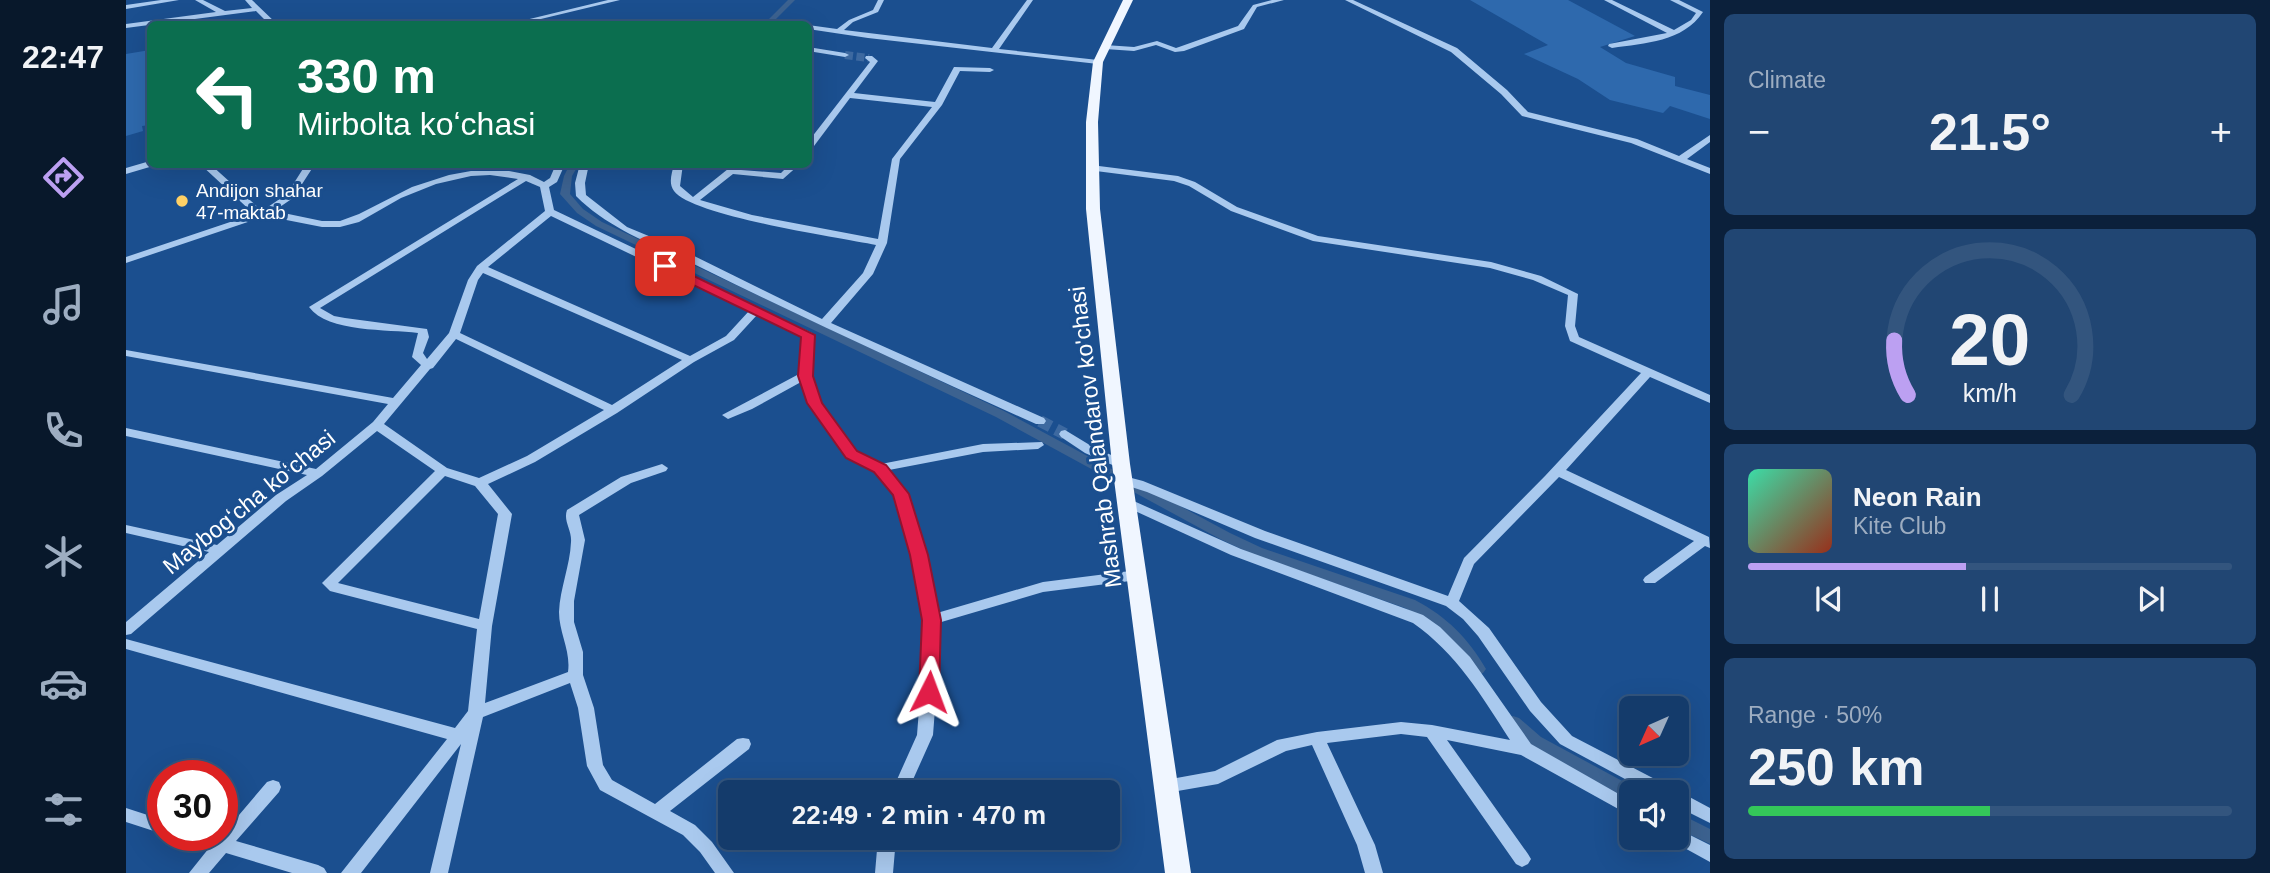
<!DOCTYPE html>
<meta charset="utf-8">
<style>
:root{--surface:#143b6b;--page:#214673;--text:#f1f3f6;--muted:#9dadc1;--line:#33557e;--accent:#bca0f2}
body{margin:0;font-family:Helvetica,sans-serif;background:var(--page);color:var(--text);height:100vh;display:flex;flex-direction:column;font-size:26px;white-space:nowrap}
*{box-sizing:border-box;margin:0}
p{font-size:23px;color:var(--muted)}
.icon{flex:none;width:38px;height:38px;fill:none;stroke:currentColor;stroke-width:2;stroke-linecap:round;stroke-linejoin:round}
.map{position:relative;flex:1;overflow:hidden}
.sheet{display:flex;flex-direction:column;gap:14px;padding:14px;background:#0b203b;width:560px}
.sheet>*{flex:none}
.top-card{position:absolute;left:21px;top:21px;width:665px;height:147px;border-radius:10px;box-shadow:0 7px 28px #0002,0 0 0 2px var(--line);background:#0b6e4f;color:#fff;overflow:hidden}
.needle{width:46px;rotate:225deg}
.tools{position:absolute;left:1493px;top:696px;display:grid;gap:14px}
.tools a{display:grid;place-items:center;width:70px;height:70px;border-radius:10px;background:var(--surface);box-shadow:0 7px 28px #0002,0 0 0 2px var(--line);font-size:35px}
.speed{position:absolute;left:21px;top:760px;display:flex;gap:14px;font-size:35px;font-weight:700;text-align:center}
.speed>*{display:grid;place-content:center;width:91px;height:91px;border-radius:50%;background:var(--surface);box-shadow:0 7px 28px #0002,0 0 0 2px var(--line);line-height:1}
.speed .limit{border:10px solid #d22;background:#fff;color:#111}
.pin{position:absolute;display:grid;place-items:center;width:60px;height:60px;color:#fff;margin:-30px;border-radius:14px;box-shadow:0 4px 10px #0006}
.me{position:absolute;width:77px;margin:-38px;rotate:3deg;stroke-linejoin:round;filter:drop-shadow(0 0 5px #0008)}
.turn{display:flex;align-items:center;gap:24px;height:147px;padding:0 35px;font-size:32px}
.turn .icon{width:91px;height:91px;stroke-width:2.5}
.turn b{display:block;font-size:49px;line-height:60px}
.big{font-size:52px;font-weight:600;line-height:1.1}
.sheet .tile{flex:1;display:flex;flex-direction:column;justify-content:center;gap:10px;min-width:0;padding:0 24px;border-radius:10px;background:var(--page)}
.sheet .dial{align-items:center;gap:0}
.dial svg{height:182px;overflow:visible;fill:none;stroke:var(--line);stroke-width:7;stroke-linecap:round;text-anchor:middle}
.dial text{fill:var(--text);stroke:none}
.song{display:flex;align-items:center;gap:21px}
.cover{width:84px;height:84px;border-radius:10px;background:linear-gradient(135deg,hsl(160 70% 55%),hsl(10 70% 35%))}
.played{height:7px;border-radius:4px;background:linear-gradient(90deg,var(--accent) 45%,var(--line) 45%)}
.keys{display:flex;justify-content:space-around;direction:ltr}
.heat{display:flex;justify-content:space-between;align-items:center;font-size:38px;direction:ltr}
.charge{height:10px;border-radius:5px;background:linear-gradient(90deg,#34c759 50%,var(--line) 0)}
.trip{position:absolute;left:592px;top:780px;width:402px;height:70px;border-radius:10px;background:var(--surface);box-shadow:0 7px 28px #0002,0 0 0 2px var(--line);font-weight:600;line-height:70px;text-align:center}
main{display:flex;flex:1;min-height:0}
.menu{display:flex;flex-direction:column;width:126px;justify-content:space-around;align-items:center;background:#08182b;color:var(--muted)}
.menu .icon{width:49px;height:49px}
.menu .active{color:var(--accent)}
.menu b{font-size:32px;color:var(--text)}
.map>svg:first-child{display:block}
.green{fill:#2e69ad}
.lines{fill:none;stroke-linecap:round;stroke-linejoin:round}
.canal{fill:#3c6290;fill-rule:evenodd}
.minor-tunnel-far1{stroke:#3d69a0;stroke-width:8;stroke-dasharray:8 3.5;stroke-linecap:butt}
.minor-tunnel{stroke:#3d69a0;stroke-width:12;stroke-dasharray:12 6;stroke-linecap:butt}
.minor{fill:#a9c9ee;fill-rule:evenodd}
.major{fill:#f0f6ff;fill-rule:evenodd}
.route{fill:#e11d48;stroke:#92132f;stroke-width:2}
.poi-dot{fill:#ffd166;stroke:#1b4f8f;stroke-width:2.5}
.labels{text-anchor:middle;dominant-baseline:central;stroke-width:6;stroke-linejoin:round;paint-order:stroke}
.far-poi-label{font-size:19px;fill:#fff;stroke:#1b4f8f;text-anchor:start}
.street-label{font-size:23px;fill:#fff;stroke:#1b4f8f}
</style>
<main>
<nav class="menu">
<b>22:47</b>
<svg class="icon active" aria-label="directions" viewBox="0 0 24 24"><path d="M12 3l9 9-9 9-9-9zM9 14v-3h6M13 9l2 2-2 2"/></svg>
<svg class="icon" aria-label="music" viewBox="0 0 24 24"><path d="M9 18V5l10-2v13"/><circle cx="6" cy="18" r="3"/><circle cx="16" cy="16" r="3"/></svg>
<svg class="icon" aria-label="phone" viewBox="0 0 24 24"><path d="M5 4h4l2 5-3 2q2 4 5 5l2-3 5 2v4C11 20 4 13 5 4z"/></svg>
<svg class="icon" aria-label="climate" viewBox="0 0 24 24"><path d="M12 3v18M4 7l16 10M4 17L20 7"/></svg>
<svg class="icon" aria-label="car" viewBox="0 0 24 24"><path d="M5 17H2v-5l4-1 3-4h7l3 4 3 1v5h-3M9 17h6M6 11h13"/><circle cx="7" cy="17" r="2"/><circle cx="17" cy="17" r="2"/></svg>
<svg class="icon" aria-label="filters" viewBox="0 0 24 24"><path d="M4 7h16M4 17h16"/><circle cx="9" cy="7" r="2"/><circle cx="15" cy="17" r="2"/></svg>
</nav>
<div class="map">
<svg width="1584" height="873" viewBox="0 0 1584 873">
<rect width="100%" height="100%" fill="#1b4f8f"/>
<path class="green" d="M1344 0H1442L1509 36 1474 47 1500 63 1549 77V86L1584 95V119L1544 106 1537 113 1484 100 1452 79 1398 54 1422 45Z
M24 50V125L16 126 17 131 0 136V54Z"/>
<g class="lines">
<path class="canal" d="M662 0H669L645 24H638Z
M444 164H453L446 176 444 194 457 209 476 222 878 411 1104 533 1136 548 1289 600C1321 617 1342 638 1360 669L1357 673 1352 675 1347 673C1327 642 1312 625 1279 608L1126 554 1094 539 870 417 470 226 451 213 434 194 438 176Z
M1387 716 1393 718 1415 737 1511 789 1513 793H1505V801L1499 799C1471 783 1394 747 1379 722L1381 718Z
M1550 812 1584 829V844L1550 828Z"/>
<path class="minor-tunnel-far1" d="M719 55 743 58"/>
<path class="minor-tunnel" d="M914 421 939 434"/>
<path class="minor" d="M35 0H53L0 9V5Z
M69 0H77L99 11 126 8 119 0H126L151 24H143L130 11 0 28V24L90 12Z
M482 0H494L394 24H383Z
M752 0H758L752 12 727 22 718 30 866 48 901 0H907L873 49 972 60 976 62 972 64 742 38 682 29V25L711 29 723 20 747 10Z
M1146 0H1158L1131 7 1118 29 1058 51 1049 52 1030 45 1008 51 979 49 975 47 979 45 1008 47 1031 41 1050 48 1053 47 1112 26 1127 5Z
M1219 0H1227L1331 48 1381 90 1402 112 1511 139 1553 156 1584 135V142L1561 159 1584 168V174L1505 143 1396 116 1375 94 1325 52Z
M1478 0H1486L1548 30 1565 20 1570 13 1544 0H1553L1577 12C1557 42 1519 43 1486 48L1482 46 1483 44 1541 33Z
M623 22H641L645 24H620Z
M650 22H663L667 24H647Z
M682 47 719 53 723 55 719 57 682 51Z
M740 56H746L752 61 728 93 809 102 828 67 864 68 868 70 864 72 834 71 816 105 774 159 761 243 747 274 705 323 918 418 920 421 918 424H910C799 374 689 324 580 270 535 247 486 232 450 196L449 183 454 164H463L459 183 460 195 501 227 554 249 696 319 737 273 750 245C714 238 566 216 548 191 542 183 546 173 548 164H557L554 186 567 197 602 169 655 173 664 164H674L657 179 607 174 574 200 626 215 752 239 766 159 806 107 724 98 685 150H682V142L744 62 739 58Z
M24 161V164H28L27 166 0 174V168Z
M74 164H84L136 211 161 194 180 164H189L167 198 148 211 196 221H214L233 214 286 187 323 175 345 171H383L404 175 418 182 424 178 430 164H439L431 182 423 187 428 210 686 333 687 335 685 376 695 403 729 451 755 464 857 444 916 442 918 445 912 449 857 452 763 470 781 494 800 555 811 613 917 582 1012 570 1017 572 1019 575 1017 578 1012 580 917 592 812 623V670L807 735 781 793H765L791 735 796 670 798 620 786 555 769 495 750 471 721 457 683 403 675 382 626 409 602 419 596 415 673 374 676 337 631 315 608 340 568 362 491 413 409 462 362 484 386 514 366 626 359 703 442 672C445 651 433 633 433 612 434 588 444 566 445 542 446 530 437 521 441 510L495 477 536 464 542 468 540 471 505 483 453 515 459 540 448 601V622L457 652V675L468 708 477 765 486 780 529 804 611 739 617 738 623 739 625 744 623 749 544 811 569 825 586 842 608 873H589L574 852 557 835 474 790 461 766 452 708 444 683 357 717 322 873H304L335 744 235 873H215L321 739 0 649V639L329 728 342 711 351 629 204 591 196 583 309 471 251 431 196 476 160 501 5 634 0 635V622L83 552 0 533V525L91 545 150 495 181 475 0 436V428L190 469 247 422 262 404 0 356V350L267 398 295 365 286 357 292 333C262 329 202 333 183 307L392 179 364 175 345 176 310 184 275 198 233 222 214 227H196L140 216 0 263V257L128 214ZM400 181 414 187 419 211 351 266 342 280 323 333 301 359 297 353 303 337 301 329 219 318 208 316 194 308ZM425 216 623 311 600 336 564 356 362 267ZM357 273 556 360 486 405 334 333 352 280ZM330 339 478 410 401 456 353 478 321 468 258 424 304 369 307 368ZM319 476 349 486 372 514 353 619 212 583Z
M965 165 1052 176 1069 182 1111 207 1192 236 1365 262 1415 276 1452 294 1449 326 1453 337 1584 395V403L1524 377 1440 470 1583 537 1584 548 1579 546 1529 583H1519L1517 580 1519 577 1568 541 1433 477 1348 564 1333 601 1363 628 1415 702 1446 736 1546 788 1548 792 1556 793 1584 808V823L1550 806V793H1525L1434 744 1404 711 1352 636 1337 619 1320 606 1129 538 1021 492 993 483 992 480 998 476 1017 481 1139 531 1322 596 1338 558 1419 476 1515 373 1444 341 1439 326 1442 295 1407 280 1364 268 1187 241 1105 211 1063 186 1048 181 962 170V166Z
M939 430 967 447 999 461 1001 464 995 468 991 467 959 453 935 437 933 434 935 431Z
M1001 498 1115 549 1297 615 1314 627 1344 657 1405 744 1505 801V816L1395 755 1321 740 1402 854 1405 859 1402 864 1396 867 1390 864 1301 737 1275 734 1201 743 1249 845 1257 873H1239L1231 845 1186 745 1160 751 1092 784 1040 793 1034 791 1032 786 1034 781 1089 771 1151 740 1191 732 1275 722 1306 725 1384 740C1356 696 1330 653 1287 623L1105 555 996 505 994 502Z
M147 780 153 782 155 787 153 792 110 841 192 865 198 868 201 873H166L100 853 83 873H63L83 848 57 840 54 835 93 836 96 835 141 782Z
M0 808 37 820V834L0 822Z
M1550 828 1584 845V862L1544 840 1543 838H1550Z
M752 838H770L767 873H749Z"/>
<path class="major" d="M997 0H1007L977 62 972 122 974 209 1004 464 1065 873H1039L986 464 960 209V122L967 62Z"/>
</g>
<path class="route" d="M539 262 689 335 687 376 696 403 731 451 760 465 783 494 802 555 815 620 813 692 810 697 803 699 795 697 793 692 796 620 784 555 767 495 748 472 720 458 681 403 672 376 675 337 534 269 532 266Z"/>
<circle class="poi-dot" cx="56" cy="201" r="7"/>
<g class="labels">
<g class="far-poi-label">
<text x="70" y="190">Andijon shahar<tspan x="70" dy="22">47-maktab</tspan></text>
</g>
<g class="street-label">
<text transform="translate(969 437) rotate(-97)">Mashrab Qalandarov ko'chasi</text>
<text transform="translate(123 502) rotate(-39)">Maybogʻcha koʻchasi</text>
</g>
</g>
</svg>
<div class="tools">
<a><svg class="needle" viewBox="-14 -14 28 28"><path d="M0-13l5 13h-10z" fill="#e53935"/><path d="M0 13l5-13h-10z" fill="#9dadc1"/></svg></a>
<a><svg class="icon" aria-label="sound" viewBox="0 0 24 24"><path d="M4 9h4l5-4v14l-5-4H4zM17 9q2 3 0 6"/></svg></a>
</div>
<div class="speed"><div class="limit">30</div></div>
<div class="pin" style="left:539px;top:266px;background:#d93025"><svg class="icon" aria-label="arrive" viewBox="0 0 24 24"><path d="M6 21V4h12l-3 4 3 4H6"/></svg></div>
<svg class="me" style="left:803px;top:692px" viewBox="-20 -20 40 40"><path d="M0-17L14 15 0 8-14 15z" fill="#e11d48" stroke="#fff" stroke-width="4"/></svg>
<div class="trip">22:49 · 2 min · 470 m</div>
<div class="top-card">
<div class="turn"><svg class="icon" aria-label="left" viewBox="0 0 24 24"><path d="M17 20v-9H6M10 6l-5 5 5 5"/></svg><div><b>330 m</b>Mirbolta koʻchasi</div></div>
</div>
</div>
<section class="sheet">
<div class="tile"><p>Climate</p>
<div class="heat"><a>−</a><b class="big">21.5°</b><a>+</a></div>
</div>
<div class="tile dial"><svg viewBox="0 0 100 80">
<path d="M14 69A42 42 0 1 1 86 69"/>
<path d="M14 69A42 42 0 0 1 8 45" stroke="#bca0f2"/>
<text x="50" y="56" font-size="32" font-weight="700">20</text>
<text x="50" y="72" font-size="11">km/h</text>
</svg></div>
<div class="tile">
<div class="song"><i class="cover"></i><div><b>Neon Rain</b><p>Kite Club</p></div></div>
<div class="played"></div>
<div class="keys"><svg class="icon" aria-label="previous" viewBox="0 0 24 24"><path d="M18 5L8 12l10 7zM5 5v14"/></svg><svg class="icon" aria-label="pause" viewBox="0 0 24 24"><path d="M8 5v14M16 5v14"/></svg><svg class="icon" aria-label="next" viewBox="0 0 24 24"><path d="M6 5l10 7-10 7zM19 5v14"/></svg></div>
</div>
<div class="tile"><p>Range · 50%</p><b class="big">250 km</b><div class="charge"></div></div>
</section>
</main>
